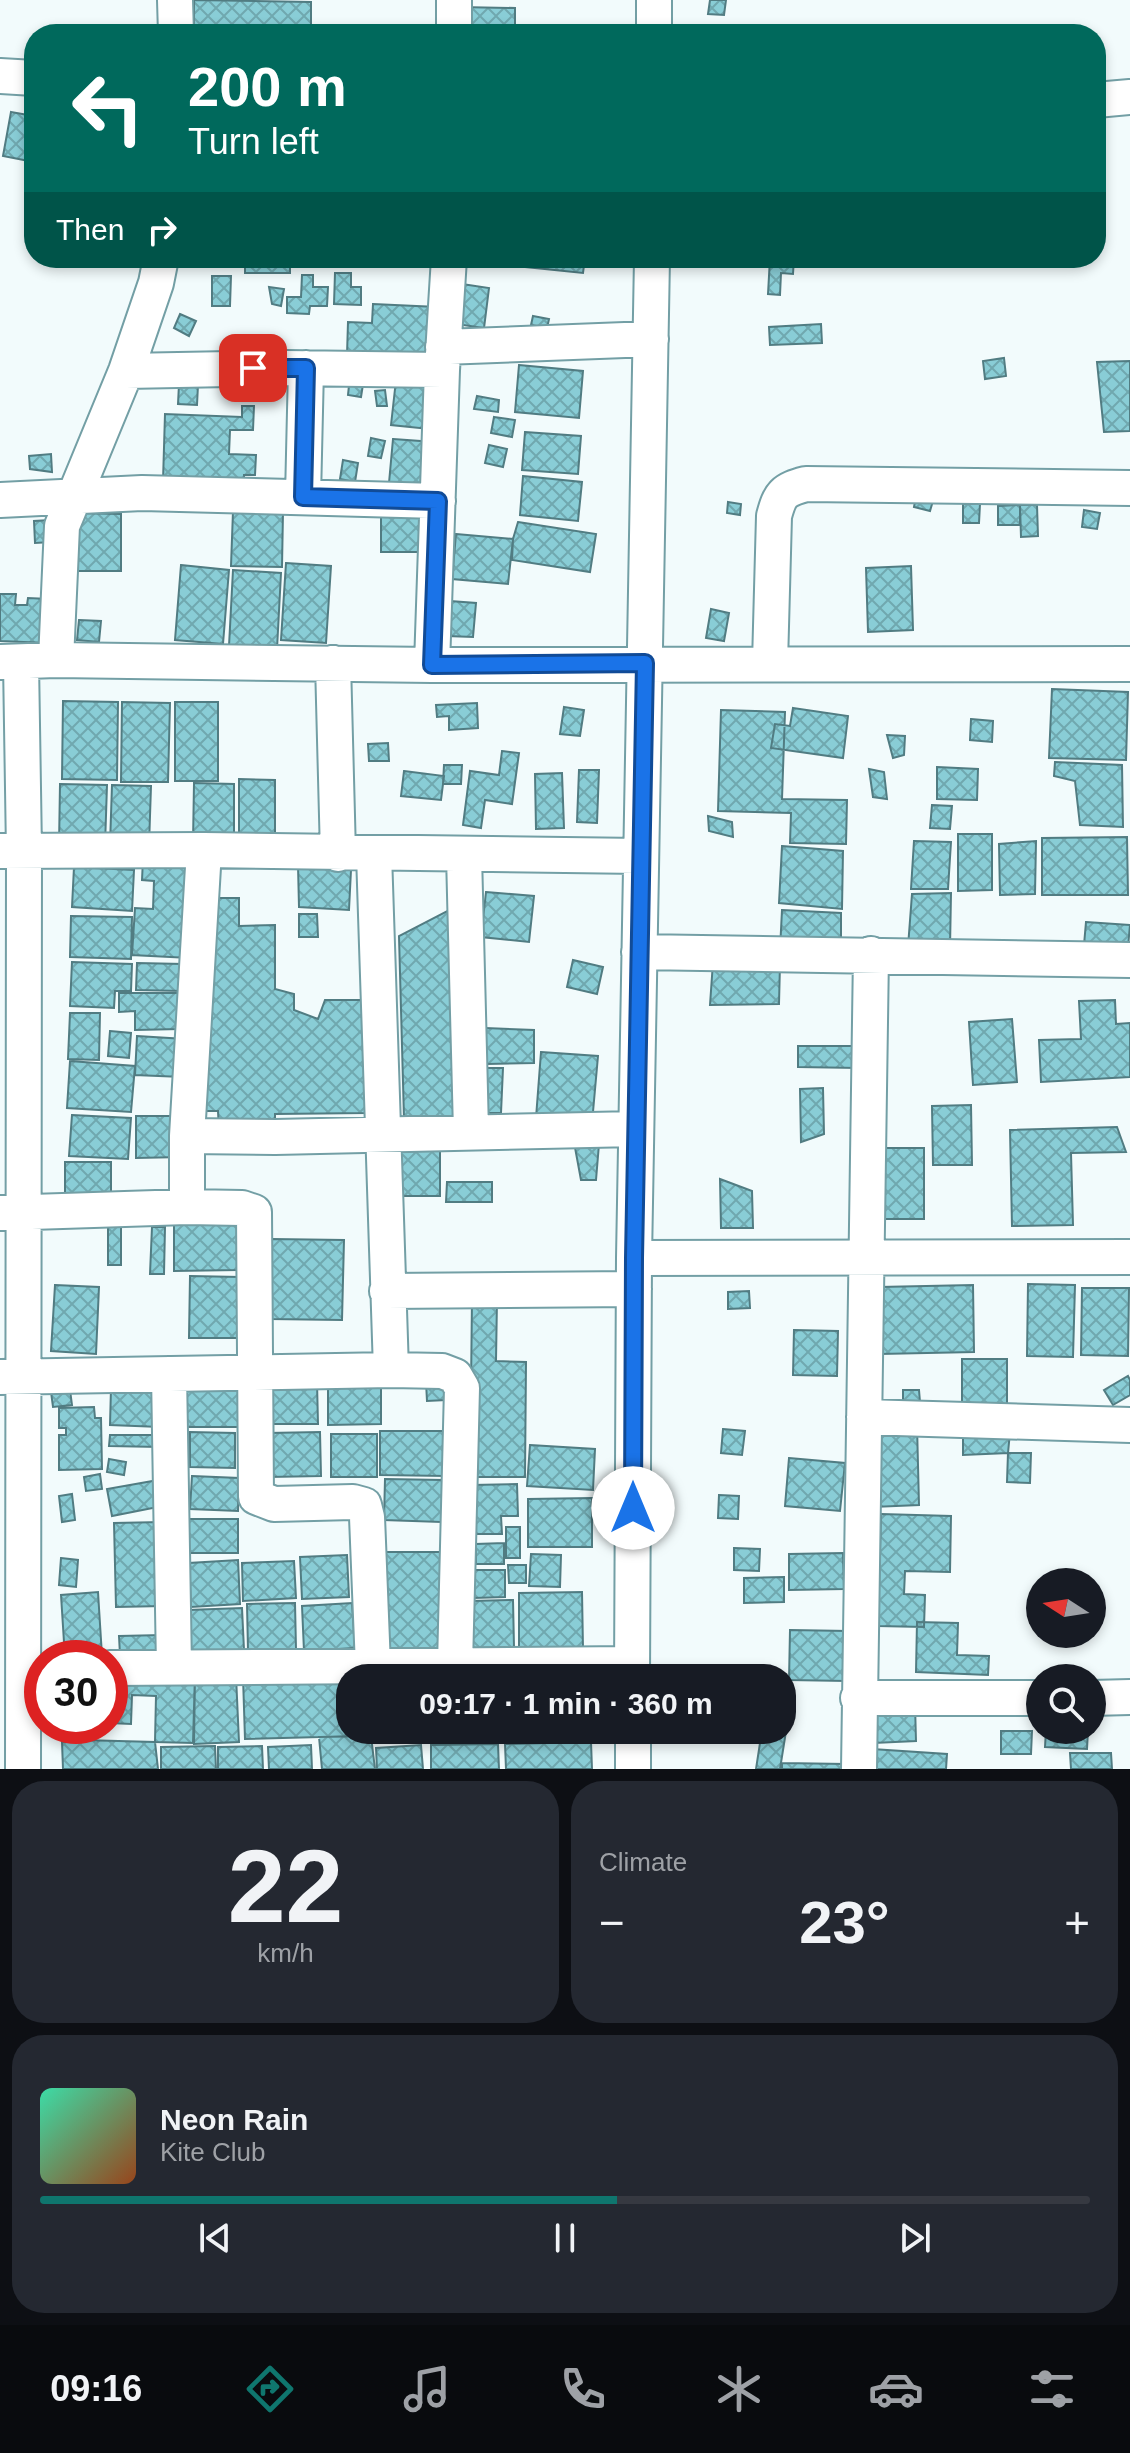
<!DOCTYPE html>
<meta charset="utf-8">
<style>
:root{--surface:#171b24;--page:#242831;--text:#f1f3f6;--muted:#9ea1a6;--line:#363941;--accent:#0f766e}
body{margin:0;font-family:Helvetica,sans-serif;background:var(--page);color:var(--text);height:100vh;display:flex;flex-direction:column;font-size:30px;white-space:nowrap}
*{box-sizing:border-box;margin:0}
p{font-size:26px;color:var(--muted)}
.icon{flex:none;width:44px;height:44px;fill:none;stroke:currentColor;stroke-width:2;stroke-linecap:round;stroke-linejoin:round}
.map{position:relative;height:1769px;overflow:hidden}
.panel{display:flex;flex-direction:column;gap:12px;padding:12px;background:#0d0f14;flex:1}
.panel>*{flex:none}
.hud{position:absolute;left:24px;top:24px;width:1082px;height:244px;border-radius:32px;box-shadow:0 4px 12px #0003;background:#00695c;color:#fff;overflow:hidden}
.needle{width:52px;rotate:282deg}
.tools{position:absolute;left:1026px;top:1568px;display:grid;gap:16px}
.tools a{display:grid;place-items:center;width:80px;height:80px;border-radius:50%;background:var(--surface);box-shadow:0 4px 12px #0003;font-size:40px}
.speed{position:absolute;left:24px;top:1640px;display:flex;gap:16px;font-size:40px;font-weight:700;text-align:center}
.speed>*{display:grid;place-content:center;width:104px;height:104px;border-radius:50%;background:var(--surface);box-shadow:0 4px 12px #0003;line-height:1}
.speed .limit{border:12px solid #d22;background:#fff;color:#111}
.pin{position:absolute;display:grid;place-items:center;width:68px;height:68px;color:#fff;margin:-34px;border-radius:16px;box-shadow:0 4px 12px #0006}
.me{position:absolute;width:88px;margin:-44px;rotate:0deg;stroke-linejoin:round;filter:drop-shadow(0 0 6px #0008)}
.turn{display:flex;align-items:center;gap:28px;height:168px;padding:0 32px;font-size:36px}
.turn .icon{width:104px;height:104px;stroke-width:2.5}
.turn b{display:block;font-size:56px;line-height:68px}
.then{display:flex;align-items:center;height:76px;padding:0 32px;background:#0003;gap:16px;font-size:30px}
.big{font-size:60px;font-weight:600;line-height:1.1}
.panel .tile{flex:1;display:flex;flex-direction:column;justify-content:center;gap:12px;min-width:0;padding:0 28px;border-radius:32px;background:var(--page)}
.panel .dial{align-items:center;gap:0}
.dial b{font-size:104px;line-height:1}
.song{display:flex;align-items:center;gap:24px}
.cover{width:96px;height:96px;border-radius:12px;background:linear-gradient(135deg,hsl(160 70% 55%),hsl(20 70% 35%))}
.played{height:8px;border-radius:4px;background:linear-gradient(90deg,var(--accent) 55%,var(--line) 55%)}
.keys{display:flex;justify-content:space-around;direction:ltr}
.heat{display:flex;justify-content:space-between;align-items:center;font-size:44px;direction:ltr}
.panel .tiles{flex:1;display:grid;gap:12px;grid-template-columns:1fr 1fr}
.tile:last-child{grid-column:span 2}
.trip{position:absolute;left:336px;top:1664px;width:460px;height:80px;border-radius:32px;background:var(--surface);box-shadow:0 4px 12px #0003;font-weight:600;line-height:80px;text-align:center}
.dock{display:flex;height:128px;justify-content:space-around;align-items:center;background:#090b0e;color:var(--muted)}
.dock .icon{width:56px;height:56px}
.dock .active{color:var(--accent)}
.dock b{font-size:36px;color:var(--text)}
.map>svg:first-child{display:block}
.building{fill:url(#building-cross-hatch);stroke:#517c82;stroke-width:2}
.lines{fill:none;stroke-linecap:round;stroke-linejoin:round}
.minor-casing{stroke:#739fa5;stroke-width:38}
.minor{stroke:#fff;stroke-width:34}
.route-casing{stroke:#114b97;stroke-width:20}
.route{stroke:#1a73e8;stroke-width:14}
</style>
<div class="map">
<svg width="1130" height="1769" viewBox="0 0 1130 1769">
<defs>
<pattern id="building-cross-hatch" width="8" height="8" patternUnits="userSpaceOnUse" patternTransform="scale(2)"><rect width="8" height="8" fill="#89cdd6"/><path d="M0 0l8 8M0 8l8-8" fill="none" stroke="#70a8af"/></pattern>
</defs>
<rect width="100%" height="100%" fill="#f2fbfc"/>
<path class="building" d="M194 0 311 2V34H194Z
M710 0H726L724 15 708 14Z
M459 7 515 8V34H458Z
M11 112 34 116V162L3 156Z
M245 258H290V273H245Z
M527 258H585L583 273 526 267Z
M770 258H794L793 274 781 273 780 295 768 294Z
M335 273H351V287H361V305L334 304Z
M302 275H313V287H328L327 306H310L309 314 287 313V297H301Z
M212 276H231L230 306H212Z
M462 284 489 288 484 328 456 324Z
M269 287 284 289 281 306 272 304Z
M373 304 437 307 435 359 347 355 348 322 372 323Z
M180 314 196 321 189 336 174 328Z
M533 316 549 319 547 328 531 325Z
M821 324 822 343 770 345 769 327Z
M1004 358 1006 376 985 379 983 361Z
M1130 361V431L1104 432 1097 362Z
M519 365 583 371 579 418 515 412Z
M350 376 364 378 361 397 348 395Z
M396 380 434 384 429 429 391 425Z
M179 384 198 385 197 405 178 404Z
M385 390 387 406H377L375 391Z
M477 396 499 400 498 412 474 409Z
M242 406H254L253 430H230L229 454 256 455 255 475H244V484L163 481 165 414 242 417Z
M494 417 515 420 512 437 491 433Z
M525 432 581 436 578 474 522 470Z
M371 438 385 441 381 458 368 456Z
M393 439 434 442 430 486 389 483Z
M489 445 507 449 503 467 485 463Z
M51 454 52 472 30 469 29 456Z
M343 460 358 463 355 482 340 479Z
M523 476 582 482 578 521 520 515Z
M917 491 935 494 930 511 914 507Z
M728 502 741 504 740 515 727 513Z
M963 504H980L979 523H963Z
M1020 505V525H998V506Z
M1020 505H1037L1038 536 1021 537Z
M381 509 426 510 425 552H381Z
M1084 510 1100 513 1097 529 1082 527Z
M233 511 283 512 282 567 231 566Z
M78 513 121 514V571H78Z
M50 520 51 542 35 543 34 521Z
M518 522 596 534 590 572 512 560 513 539Z
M456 534 513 539 508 584 452 579Z
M286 563 331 566 326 643 281 640Z
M181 565 229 570 223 644 175 640Z
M911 566 913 630 868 632 866 568Z
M233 570 281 573 277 649 229 646Z
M0 594H16L15 605H27L28 598 49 599 47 643 0 641Z
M450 601 476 603 473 637 447 636Z
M711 609 729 613 724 641 706 638Z
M79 620 101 621 99 642 77 640Z
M1052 689 1128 692 1126 760 1049 758Z
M63 701 118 702 117 780 62 779Z
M122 702 170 703 168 782H121Z
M175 702H218V781H175Z
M477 703 478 728 449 730V716L437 717 436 705Z
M564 707 584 710 580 736 560 734Z
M793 708 848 716 843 758 771 748 775 724 790 726Z
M721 710 785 712 782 799 847 800 846 844 790 843 791 813 718 811Z
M971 719 993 721 992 742 970 740Z
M887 735 905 736 904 755 893 758Z
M388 743 389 761H369L368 744Z
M502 751 519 753 512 804 485 800 481 828 463 825 470 771 499 775Z
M1055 762 1122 765 1123 827 1080 825 1075 781 1054 776Z
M444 765H462L461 784H443Z
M937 767 978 769 977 800 937 799Z
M869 769 884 772 887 799 873 797Z
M579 770H599L597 823 577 822Z
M404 771 444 776 441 800 401 796Z
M562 773 564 828 536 829 535 774Z
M239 779 275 780V844H239Z
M194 783 234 784V844L193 843Z
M60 784 107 785 105 846H59Z
M112 785 151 786 149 846 110 845Z
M932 805 952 806 950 829 930 828Z
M708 816 732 822 733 837 709 831Z
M958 834H992V890L958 891Z
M1127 837 1128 895H1042V838Z
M914 841 951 842 948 889H911Z
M1036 841 1035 894 1000 895 999 844Z
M782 846 843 851 842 909 779 903Z
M143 859 194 862 189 958 132 955 135 908 153 909 154 881 142 880Z
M298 865 351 870 349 910 299 907Z
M74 867 134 870 132 911 72 907Z
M486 892 534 896 529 942 481 937Z
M951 893 950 948 908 947 912 894Z
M205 898H239V926L275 925V989L294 994V1010L318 1019 325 1000H365L366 1113 275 1114V1132H219L218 1111H205Z
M455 907 462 1117 404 1119 399 936Z
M782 910 841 913V950H780Z
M299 914H317L318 937H299Z
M71 916 132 917 131 959 70 957Z
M1086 922 1130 925 1128 947 1084 945Z
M573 960 603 967 597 994 567 987Z
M72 962 132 964 131 991H115L114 1008 70 1006Z
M713 962 780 964 779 1004 710 1005Z
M137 963 183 964 181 991 136 990Z
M119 993H180V1029L135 1030V1011L119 1012Z
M1115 1000 1116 1024 1130 1023V1077L1041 1082 1039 1040 1081 1039 1079 1001Z
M70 1013H100L99 1060 68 1059Z
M1012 1019 1017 1082 973 1085 969 1022Z
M485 1028 534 1030V1063L487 1064Z
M110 1031 131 1033 129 1058 108 1056Z
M137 1036 185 1039 182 1077 135 1075Z
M798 1046H859L858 1068 798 1067Z
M541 1052 598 1056 592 1123 536 1118Z
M70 1061 135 1066 131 1112 67 1108Z
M483 1068H503L501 1113H482Z
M823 1088 824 1134 801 1142 800 1089Z
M971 1105 972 1165H933L932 1106Z
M72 1115 131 1118 128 1159 69 1156Z
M136 1116H182V1157L136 1158Z
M1117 1127 1126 1152 1071 1153 1073 1225 1012 1226 1010 1130Z
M574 1142 599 1144 596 1180H581Z
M398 1144H440V1196H398Z
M876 1148H924V1219H876Z
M65 1162H111V1203H65Z
M720 1179 752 1191 753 1228H721Z
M447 1182H492V1202H446Z
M174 1214H239L238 1270 174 1271Z
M108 1221 121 1222V1265H108Z
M152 1227H165L164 1274H150Z
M272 1239 344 1240 342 1320 270 1319Z
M190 1276 240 1277V1338H189Z
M1028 1284 1075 1285 1073 1357 1027 1356Z
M55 1285 99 1287 96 1354 51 1351Z
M973 1285 974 1352 880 1354 879 1287Z
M1082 1288H1129L1128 1356 1081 1355Z
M749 1291 750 1308 728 1309V1292Z
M472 1299H497L496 1361 526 1362 525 1477H470Z
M794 1330 838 1331 837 1376 793 1375Z
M962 1359H1007V1411H962Z
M1128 1376 1130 1380V1395L1113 1405 1104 1390Z
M445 1380 446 1400 427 1401 426 1382Z
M317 1382 318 1424H267V1383Z
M181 1385H244V1427H182Z
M381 1385V1424L328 1425V1386Z
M111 1388 161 1389 160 1427 110 1425Z
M70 1390 72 1405 53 1407 51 1392Z
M903 1390H919L921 1414 903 1415Z
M94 1407 95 1418H101L102 1469 59 1470V1435H66V1428H59V1408Z
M917 1425 919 1505 873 1507 871 1426Z
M723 1429 745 1431 742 1455 721 1453Z
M380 1431H447L446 1476 380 1475Z
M190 1432 235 1433V1468L190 1467Z
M320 1432 321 1476 269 1477 268 1433Z
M963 1432H1010L1008 1453 963 1455Z
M331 1434H377V1477H331Z
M110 1435H160V1447L109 1446Z
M530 1445 595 1449 593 1490 527 1486Z
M1008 1453H1031L1030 1483 1007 1482Z
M789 1458 845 1463 840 1511 785 1506Z
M109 1459 126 1462 124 1475 107 1472Z
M100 1474 102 1489 86 1491 84 1477Z
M192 1476 239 1478 238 1511 190 1509Z
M164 1479 168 1505 112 1516 107 1489Z
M385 1479 443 1480 441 1522 384 1520Z
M517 1484 518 1516H501L502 1534H473L472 1485Z
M72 1494 75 1520 62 1522 59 1496Z
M719 1495 739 1496 738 1519 718 1518Z
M592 1498V1547H528V1499Z
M881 1514 951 1516 950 1572 905 1571 904 1594 925 1595 924 1627 878 1626Z
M189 1519H238V1553H188Z
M162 1522 163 1606 116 1607 114 1523Z
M506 1527H520V1558H506Z
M504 1543V1564H476V1544Z
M734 1548 760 1549 759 1571 734 1570Z
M383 1552H443L442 1649 383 1648Z
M843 1553 844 1589 789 1590V1554Z
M531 1554 561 1555 560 1587 529 1586Z
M347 1555 349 1597 302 1599 300 1557Z
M61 1558 78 1560 76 1587 59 1585Z
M238 1560 240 1604 191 1607 189 1563Z
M294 1561 296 1598 243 1601 242 1563Z
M508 1565H526V1583H509Z
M474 1570H505V1597L474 1598Z
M784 1577V1602L744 1603V1578Z
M98 1592 102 1656 65 1658 61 1595Z
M582 1592 583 1649 519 1650V1593Z
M513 1600 514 1647 471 1648 470 1601Z
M295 1603 296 1649 248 1650 247 1604Z
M352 1603 355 1648 304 1651 302 1606Z
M242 1608 244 1650 189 1653 188 1610Z
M917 1622 958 1623 957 1655 989 1656 988 1675 916 1672Z
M790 1630 848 1631 847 1681 789 1680Z
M163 1635 164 1654 120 1655 119 1636Z
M111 1672 195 1674 193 1743 155 1742 156 1696 132 1695 131 1724 110 1723Z
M195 1674 236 1676 239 1742 194 1744Z
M110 1676H113V1717H110Z
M243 1677 350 1678V1730H358V1736L245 1739Z
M915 1704 916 1741 874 1743 873 1705Z
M782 1724 787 1725 780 1769H756L762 1730H782Z
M60 1726H80L81 1740 62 1742Z
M371 1730H405V1736H371Z
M459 1730H499V1735L458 1734Z
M543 1730H582V1733L543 1732Z
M1046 1730H1088L1087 1749 1045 1747Z
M1001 1731H1032L1031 1754H1001Z
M371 1736 375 1769H322L319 1737Z
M81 1740 155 1742 158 1769H63L62 1742Z
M591 1742 592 1769H506L505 1744Z
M498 1744 499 1769H431V1745Z
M311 1745 312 1769H269L268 1747Z
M421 1745 423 1769H377L376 1748Z
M215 1746 216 1769H161V1747Z
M262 1746 263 1769H218V1747Z
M872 1749 947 1754 946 1769H870Z
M1070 1753H1111L1112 1769H1071Z
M782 1763 845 1764V1769H782Z"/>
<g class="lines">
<g class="minor-casing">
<path id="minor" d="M175 0 176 34
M654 0V34
M454 34V0
M0 76 34 78
M1096 100 1130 97
M443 347 651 339
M126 371 285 368 442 370
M303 497 306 368
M0 500 142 493 438 501
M56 660 62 526 126 371 156 283 161 258
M0 662 56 660 432 665 1130 664
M21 662 24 851 23 1769
M333 663 338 854
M770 663 774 516C780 494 783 490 806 484L1130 488
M432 665 442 370 449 258
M0 851 204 850 641 856
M374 854 391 1370
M464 855 471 1131
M639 952 1130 960
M187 1136 275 1137 636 1129
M187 1207V1136L204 850
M0 1213 187 1207 242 1208 254 1212 256 1497 274 1504 353 1502 364 1505 367 1517 373 1666
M634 1258 1130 1257
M387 1291 634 1289
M169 1374 174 1667
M0 1377 391 1370 442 1371 455 1376 462 1388 455 1665
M864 1417 1130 1425
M110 1668 632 1664
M632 1678 634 1258 652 258
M858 1698H1040
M1092 1698 1130 1697
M633 1730V1769
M859 1769 871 954"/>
</g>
<use href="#minor" class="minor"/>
</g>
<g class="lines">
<g class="route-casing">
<path id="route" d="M253 368H306L303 497 438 501 432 665 645 663 634 1258 633 1508"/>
</g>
<use href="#route" class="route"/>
</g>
</svg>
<div class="tools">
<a><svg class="needle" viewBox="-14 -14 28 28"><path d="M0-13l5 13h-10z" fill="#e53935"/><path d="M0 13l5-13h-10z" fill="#9ea1a6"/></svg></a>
<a><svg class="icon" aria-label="search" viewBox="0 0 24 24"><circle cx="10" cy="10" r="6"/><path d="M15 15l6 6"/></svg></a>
</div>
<div class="speed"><div class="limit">30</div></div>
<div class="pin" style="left:253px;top:368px;background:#d93025"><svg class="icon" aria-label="arrive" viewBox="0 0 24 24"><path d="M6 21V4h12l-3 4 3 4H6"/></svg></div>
<svg class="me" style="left:633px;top:1508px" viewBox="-20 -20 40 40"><circle r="19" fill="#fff"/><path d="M0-13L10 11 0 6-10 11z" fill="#1a73e8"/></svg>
<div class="trip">09:17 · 1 min · 360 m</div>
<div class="hud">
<div class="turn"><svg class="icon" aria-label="left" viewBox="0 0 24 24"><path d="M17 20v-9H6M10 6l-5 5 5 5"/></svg><div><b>200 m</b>Turn left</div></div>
<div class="then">Then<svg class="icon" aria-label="right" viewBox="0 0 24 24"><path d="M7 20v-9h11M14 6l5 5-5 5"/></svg></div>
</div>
</div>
<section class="panel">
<div class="tiles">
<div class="tile dial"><b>22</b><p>km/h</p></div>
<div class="tile"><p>Climate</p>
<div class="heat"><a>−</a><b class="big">23°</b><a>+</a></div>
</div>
<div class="tile">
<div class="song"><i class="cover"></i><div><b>Neon Rain</b><p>Kite Club</p></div></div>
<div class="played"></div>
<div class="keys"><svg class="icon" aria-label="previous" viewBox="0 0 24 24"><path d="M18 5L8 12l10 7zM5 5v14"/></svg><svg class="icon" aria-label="pause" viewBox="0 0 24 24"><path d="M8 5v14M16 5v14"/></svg><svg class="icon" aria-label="next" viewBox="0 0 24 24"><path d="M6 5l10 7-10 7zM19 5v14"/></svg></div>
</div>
</div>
</section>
<nav class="dock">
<b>09:16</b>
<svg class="icon active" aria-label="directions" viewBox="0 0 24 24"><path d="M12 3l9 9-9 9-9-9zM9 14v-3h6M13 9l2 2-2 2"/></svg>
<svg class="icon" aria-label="music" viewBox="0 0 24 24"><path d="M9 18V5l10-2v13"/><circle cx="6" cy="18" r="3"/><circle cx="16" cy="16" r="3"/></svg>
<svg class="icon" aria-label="phone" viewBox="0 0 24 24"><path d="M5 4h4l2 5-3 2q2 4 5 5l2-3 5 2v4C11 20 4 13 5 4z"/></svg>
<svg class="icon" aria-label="climate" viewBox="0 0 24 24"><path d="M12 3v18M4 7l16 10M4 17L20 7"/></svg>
<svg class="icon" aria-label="car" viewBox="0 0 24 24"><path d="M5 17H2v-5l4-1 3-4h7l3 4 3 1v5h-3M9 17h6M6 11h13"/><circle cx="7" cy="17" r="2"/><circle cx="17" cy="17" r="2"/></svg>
<svg class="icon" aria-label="filters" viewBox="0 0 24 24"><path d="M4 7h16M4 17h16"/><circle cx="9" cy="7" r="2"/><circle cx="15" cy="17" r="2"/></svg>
</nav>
